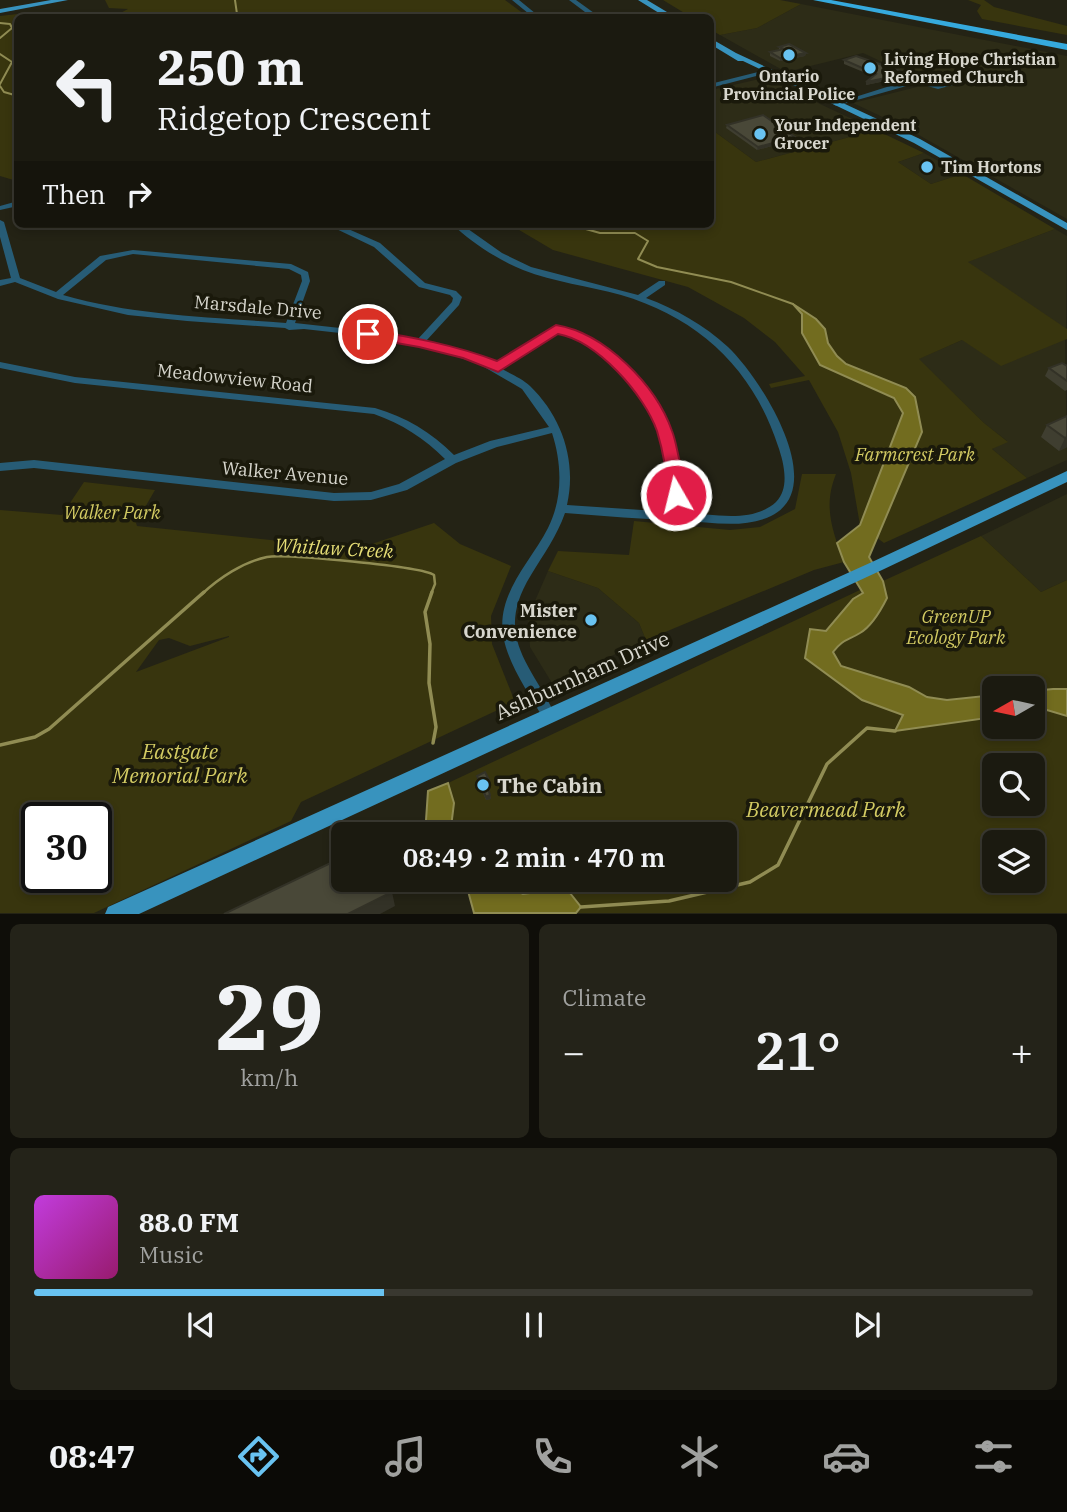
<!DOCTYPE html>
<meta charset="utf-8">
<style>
:root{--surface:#1b1a10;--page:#242319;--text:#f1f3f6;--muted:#a0a19f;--line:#393830;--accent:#69c3f1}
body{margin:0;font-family:"IBM Plex Serif",serif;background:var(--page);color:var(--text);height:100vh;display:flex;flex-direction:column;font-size:26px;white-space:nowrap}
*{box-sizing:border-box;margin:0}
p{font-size:23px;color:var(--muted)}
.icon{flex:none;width:38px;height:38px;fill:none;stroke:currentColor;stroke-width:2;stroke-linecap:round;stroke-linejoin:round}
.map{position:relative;height:914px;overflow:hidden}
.drawer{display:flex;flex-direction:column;gap:10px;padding:10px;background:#0f0e09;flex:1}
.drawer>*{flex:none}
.hud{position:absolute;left:14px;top:14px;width:700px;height:214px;border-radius:10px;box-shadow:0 4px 10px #0003,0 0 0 2px var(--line);background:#1b1a10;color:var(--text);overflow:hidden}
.needle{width:46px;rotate:261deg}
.controls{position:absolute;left:982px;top:676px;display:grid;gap:14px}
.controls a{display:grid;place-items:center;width:63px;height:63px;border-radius:10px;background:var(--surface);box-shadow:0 4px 10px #0003,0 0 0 2px var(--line);font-size:35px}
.speed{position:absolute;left:21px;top:802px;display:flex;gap:14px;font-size:35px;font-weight:700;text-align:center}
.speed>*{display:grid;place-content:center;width:91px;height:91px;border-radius:50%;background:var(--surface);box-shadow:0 4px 10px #0003,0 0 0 2px var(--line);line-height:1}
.speed .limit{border:4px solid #111;border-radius:10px;background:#fff;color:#111}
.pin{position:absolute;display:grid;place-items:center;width:60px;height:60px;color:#fff;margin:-30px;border:4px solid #fff;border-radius:50%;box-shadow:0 2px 7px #0007}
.me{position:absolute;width:77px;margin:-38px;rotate:352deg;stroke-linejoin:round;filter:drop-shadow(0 0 5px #0008)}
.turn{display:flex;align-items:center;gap:24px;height:147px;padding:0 28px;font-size:32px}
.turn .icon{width:91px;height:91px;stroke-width:2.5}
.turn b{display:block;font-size:49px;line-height:60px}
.then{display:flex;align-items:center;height:66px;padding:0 28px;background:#0003;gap:14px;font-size:26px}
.big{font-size:52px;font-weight:600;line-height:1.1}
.drawer .tile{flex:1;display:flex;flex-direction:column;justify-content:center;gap:10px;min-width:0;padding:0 24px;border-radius:10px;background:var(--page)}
.drawer .dial{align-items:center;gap:0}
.dial b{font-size:91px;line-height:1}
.song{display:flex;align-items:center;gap:21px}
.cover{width:84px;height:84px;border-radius:10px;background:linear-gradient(135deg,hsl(290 70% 55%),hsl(320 70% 35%))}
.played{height:7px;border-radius:4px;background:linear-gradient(90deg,var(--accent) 35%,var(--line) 35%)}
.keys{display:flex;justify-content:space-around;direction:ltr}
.heat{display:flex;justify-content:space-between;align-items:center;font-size:38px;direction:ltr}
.drawer .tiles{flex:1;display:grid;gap:10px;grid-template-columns:1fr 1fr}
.tile:last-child{grid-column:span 2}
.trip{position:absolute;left:331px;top:822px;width:406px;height:70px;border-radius:10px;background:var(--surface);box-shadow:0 4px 10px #0003,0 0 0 2px var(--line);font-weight:600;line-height:70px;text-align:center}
.menu{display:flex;height:112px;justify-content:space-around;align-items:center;background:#0b0a06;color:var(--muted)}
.menu .icon{width:49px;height:49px}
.menu .on{color:var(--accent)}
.menu b{font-size:32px;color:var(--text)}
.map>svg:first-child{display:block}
.built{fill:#2d2c17}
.green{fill:#38350e;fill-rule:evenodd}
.water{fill:#726c1f;stroke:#908c53;stroke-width:2}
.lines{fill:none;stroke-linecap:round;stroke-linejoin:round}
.stream-far2{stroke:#908c53;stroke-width:2}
.stream-far1{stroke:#908c53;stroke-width:2.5}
.stream{stroke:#908c53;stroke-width:3.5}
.minor{fill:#275c76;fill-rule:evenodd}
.major{fill:#3893be;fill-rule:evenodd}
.highway{fill:#36aadd;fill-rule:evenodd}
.wall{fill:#3f3e30}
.shaded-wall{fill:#333227}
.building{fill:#494838;stroke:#333227;stroke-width:2}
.route{fill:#e11d48;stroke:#92132f;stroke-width:2}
.poi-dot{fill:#69c3f1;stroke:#1a190b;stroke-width:2.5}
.labels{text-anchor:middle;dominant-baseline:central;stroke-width:7;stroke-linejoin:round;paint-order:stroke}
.far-poi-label{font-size:16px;font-weight:bold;fill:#d7d6cd;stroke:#1a190b;text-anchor:start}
.street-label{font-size:18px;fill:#d7d6cd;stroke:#1a190b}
.park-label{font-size:18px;font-style:italic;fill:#d3cb63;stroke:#1a190b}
.poi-label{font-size:18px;font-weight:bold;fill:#d7d6cd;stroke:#1a190b;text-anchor:end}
.water-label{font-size:19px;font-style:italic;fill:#e6de76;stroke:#1a190b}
.near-street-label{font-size:21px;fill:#d7d6cd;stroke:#1a190b}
.near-park-label{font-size:21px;font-style:italic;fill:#d3cb63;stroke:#1a190b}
.near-poi-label{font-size:21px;font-weight:bold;fill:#d7d6cd;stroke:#1a190b;text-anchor:start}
</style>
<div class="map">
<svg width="1067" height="914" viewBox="0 0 1067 914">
<rect width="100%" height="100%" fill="#242315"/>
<path class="built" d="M801 4 1067 56V219L910 130 853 103 921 86 917 78 863 53 786 72 720 35 757 28Z
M764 78 876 130 756 162 711 129V90Z
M924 153 962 174 931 184 898 162Z
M1055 229 1067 236 1066 329 967 262Z
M1065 338 1067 460 1027 478 992 449 1007 441 985 424 918 359 962 340Z
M1067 494V580L1041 592 981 536Z
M548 571 598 588 639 623 646 640 552 683 530 647 528 617Z"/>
<path class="green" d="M105 0H505L528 17 111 18 128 9 109 8Z
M663 0H780L801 4 757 28 720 35 711 30 710 18 691 17Z
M968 0H984L994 7 1067 26V35L982 19 977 11 981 5Z
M35 12C56 15 80 10 100 17L18 18 17 181 0 176V16Z
M711 129 756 162 876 130 924 153 898 162 931 184 962 174 1055 229 968 262 1067 329V339L1001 366 962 340 919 359 984 423 1008 442 992 449 1027 478 884 543 860 525 851 473 838 432 809 380 771 388 769 384 805 376 775 342 744 318 688 287 553 250 509 224H710Z
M802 474H836C823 506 832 530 844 562L814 570 646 640 639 623 598 588 548 571 558 551 629 555 634 521 730 530 760 527 795 509Z
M84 482 155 490 136 523 137 526 337 547H363L434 523 460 544 511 566 491 616 492 644 515 702 301 802 291 821 94 913H0V510L62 515ZM229 636V637L136 672 159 640 169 638 190 646ZM37 817H96V877H37Z
M981 536 1041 592 1067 580V689L1033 691 1032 688H994V695L947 700 927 697 909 687 840 666 833 652 843 640 861 632 887 598 883 581Z
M860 590 863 593 853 599 826 632 841 684 862 700 904 715 895 731 994 717V726H1032L1033 712 1047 710 1067 716V913H576L581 907 566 888 523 894 493 880H724V835H450L454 803 448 783ZM994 765H1032V803H994ZM994 842H1032V880H994Z"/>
<path class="water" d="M793 304 816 319 825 329 828 343 837 356 846 364 906 388 915 397 922 432 869 557 883 581 887 598C881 610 872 626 860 633 847 641 843 639 833 652L841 666 909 687 927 697 947 700 994 695V717L895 731 903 715 862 700 805 658 810 629 826 631 853 599 863 593 844 562 837 543 860 525 903 413 894 398 820 365 802 333V314Z
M1053 689H1067V716L1047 710 1033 712V691Z
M448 783 454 803 450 835H425L428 791Z
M451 880H493L523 894 566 888 581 907 576 913H474L468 891Z"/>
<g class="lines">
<path class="stream-far2" d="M232 18 237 14 235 0
M0 23 10 24 12 28 0 38
M0 54 12 62 0 84
M0 86 4 92 18 96
M568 224 600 233H635L648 241 638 259 657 267 731 282 793 304"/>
<path class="stream-far1" d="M202 594C219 578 243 562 267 557 285 554 421 566 434 575L435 584 431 594"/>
<path class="stream" d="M432 592 425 612 430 644 429 683 436 727 433 743
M0 745 35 737 49 729 204 592
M581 907 669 901 750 882 778 865 827 764 867 728 895 731"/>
<path class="minor" d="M512 0H519L541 18H534Z
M569 0H576L601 18H593Z
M770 69 773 71 772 72 710 88V84Z
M937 77 949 79 953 85 938 89 917 83 836 106 833 104 890 86ZM937 81 945 82 946 84 938 85 926 82Z
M18 201V206L0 210V206Z
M0 220 4 222 20 278 56 292 100 256 133 250 291 264 308 272 310 281 295 323 367 331 417 340 452 302 453 298 450 295 419 287 374 247 326 224H337L380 243 425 283 456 291 462 297 459 305 426 341 486 360 495 365 556 326C610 340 655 384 672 438 679 462 681 487 683 512 712 514 752 524 776 502 790 488 784 463 778 446 753 369 699 318 621 295 588 286 554 282 523 270 498 260 471 242 452 224H461L502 253 531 267 638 295 659 281H665V285L646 298C676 309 704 325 728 347 759 376 831 487 771 516 744 529 711 522 682 521 643 519 604 516 565 513 557 536 543 555 531 575 494 635 529 662 555 714L553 718 548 720 543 718C529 693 508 665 503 635 497 593 530 563 548 528 563 498 562 464 552 433L497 447 456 463 407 490 371 500 334 501 34 468 0 471V463L34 460 334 493 371 492 399 484 445 459C424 438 402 424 374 414L75 383 0 368V362L75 377 375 408C406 417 431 432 454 455L490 441 549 427 522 389 479 364 427 347 367 336 304 329 289 330 285 328 187 321 128 315 58 299 15 282 0 286V280L11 278 0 237ZM133 254 289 269 301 275 302 281 286 323C211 317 136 316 63 295L106 260ZM557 332C607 346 649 393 663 442 669 465 671 488 672 512L567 505C577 461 562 417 530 386 523 379 511 374 502 369Z"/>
<path class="major" d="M51 0H68L0 13V9Z
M638 0H647L677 18H667Z
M710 38 736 53 920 139 1067 223V230L914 143 743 61H738L710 44Z
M1067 471V482L882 570 139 914H105L108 907 872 562Z"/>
<path class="highway" d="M813 0H831L1067 44V50Z"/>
</g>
<path class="wall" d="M779 47 806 53 805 56 780 61 770 56V52L779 50Z
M844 60 900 71 899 75 885 81 866 85V82L873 76 844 64Z
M727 125 795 137 794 140 757 150 726 128Z
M1067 366V390L1065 391 1045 376 1049 368Z
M1067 416V447L1059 451 1041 437 1047 425Z
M477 776 489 784 487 785 491 799 486 800 477 780Z"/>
<path class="shaded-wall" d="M806 53 805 56 780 61V58Z
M900 71 899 75 885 81 866 85V82Z
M795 137 794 140 757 150 758 147Z
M1067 437V447L1059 451 1065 438Z
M490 795 491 799 486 800V797Z
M392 892 395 906 380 914H348Z"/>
<path class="building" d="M789 44 806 53 780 58 770 52 784 49 779 47Z
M856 56 900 71 886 78 866 82 876 74 844 60Z
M763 115 795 137 758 147 727 125Z
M1062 363 1067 366V381L1049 368Z
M1067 416V437L1065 438 1047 425Z
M485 772 489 780 486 782 490 795 486 797 477 776Z
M339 859 343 863V880H387L392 892 348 914H224Z"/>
<path class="route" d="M556 325C605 333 656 385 672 431 676 441 677 452 680 462 683 473 687 489 682 499L676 501 668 495C667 474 663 451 657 431 644 394 597 341 558 334L498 372 463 358 419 347 368 338 361 334 368 330C412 337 455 345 497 361Z"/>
<g class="poi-dot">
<circle cx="789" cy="55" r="7"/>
<circle cx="870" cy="68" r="7"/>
<circle cx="760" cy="134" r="7"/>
<circle cx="927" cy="167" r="7"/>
<circle cx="591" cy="620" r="7"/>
<circle cx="483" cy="785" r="7"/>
</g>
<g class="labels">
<g class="far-poi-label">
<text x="884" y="59">Living Hope Christian<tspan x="884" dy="18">Reformed Church</tspan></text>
<text x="789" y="76" text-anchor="middle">Ontario<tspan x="789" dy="18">Provincial Police</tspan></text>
<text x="774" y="125">Your Independent<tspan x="774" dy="18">Grocer</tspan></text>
<text x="941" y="167">Tim Hortons</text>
</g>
<g class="street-label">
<text transform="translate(258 307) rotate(5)">Marsdale Drive</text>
<text transform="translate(235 378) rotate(6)">Meadowview Road</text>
<text transform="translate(285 473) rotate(5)">Walker Avenue</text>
</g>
<g class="park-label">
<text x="915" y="454">Farmcrest Park</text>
<text x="112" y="512">Walker Park</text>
<text x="956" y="616">GreenUP<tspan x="956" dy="21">Ecology Park</tspan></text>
</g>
<g class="poi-label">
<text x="577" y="610">Mister<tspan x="577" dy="21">Convenience</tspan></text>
</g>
<g class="water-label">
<text transform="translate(334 548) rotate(3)">Whitlaw Creek</text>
</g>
<g class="near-street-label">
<text transform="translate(582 675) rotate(-24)">Ashburnham Drive</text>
</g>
<g class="near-park-label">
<text x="180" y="751">Eastgate<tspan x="180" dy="24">Memorial Park</tspan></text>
<text x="826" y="809">Beavermead Park</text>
</g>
<g class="near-poi-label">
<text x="497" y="785">The Cabin</text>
</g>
</g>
</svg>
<div class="controls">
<a><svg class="needle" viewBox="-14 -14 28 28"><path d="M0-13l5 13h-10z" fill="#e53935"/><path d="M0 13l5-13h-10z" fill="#a0a19f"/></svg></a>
<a><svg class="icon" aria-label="search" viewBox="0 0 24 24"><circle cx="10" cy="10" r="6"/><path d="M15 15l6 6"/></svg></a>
<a><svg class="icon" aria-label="layers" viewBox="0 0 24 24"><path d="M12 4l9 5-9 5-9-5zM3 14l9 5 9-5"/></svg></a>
</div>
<div class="speed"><div class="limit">30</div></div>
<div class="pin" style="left:368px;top:334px;background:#d93025"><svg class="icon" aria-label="arrive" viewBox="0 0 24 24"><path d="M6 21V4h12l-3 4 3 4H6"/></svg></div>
<svg class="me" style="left:676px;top:495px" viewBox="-20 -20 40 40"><circle r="17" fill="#e11d48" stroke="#fff" stroke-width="3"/><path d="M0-11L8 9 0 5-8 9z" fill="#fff"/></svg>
<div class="trip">08:49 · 2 min · 470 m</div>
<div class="hud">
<div class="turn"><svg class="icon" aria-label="left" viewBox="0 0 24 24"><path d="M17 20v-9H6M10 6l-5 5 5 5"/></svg><div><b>250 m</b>Ridgetop Crescent</div></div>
<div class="then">Then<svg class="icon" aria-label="right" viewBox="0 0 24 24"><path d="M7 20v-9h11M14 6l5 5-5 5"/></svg></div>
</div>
</div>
<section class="drawer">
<div class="tiles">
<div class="tile dial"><b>29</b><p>km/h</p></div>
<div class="tile"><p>Climate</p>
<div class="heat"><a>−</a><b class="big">21°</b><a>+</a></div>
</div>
<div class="tile">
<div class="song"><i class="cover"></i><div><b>88.0 FM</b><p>Music</p></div></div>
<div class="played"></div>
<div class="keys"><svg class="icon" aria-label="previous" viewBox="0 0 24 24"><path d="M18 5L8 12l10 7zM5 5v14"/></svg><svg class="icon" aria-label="pause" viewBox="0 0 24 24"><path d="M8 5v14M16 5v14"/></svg><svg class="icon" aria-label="next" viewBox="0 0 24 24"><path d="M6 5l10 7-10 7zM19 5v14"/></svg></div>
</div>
</div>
</section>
<nav class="menu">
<b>08:47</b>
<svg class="icon on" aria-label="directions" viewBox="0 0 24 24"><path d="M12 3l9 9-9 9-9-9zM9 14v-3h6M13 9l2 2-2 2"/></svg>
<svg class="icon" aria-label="music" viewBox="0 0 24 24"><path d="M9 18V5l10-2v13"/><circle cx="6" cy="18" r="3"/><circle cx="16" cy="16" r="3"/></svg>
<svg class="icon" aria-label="phone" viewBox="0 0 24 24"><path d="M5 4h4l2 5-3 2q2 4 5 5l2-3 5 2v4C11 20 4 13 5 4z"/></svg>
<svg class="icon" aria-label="climate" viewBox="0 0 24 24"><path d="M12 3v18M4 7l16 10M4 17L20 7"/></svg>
<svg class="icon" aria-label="car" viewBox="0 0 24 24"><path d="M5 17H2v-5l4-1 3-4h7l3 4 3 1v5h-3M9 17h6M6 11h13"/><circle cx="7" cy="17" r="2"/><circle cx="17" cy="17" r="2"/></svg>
<svg class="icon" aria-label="filters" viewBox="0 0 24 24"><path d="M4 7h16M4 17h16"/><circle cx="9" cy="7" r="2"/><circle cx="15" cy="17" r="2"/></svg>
</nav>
